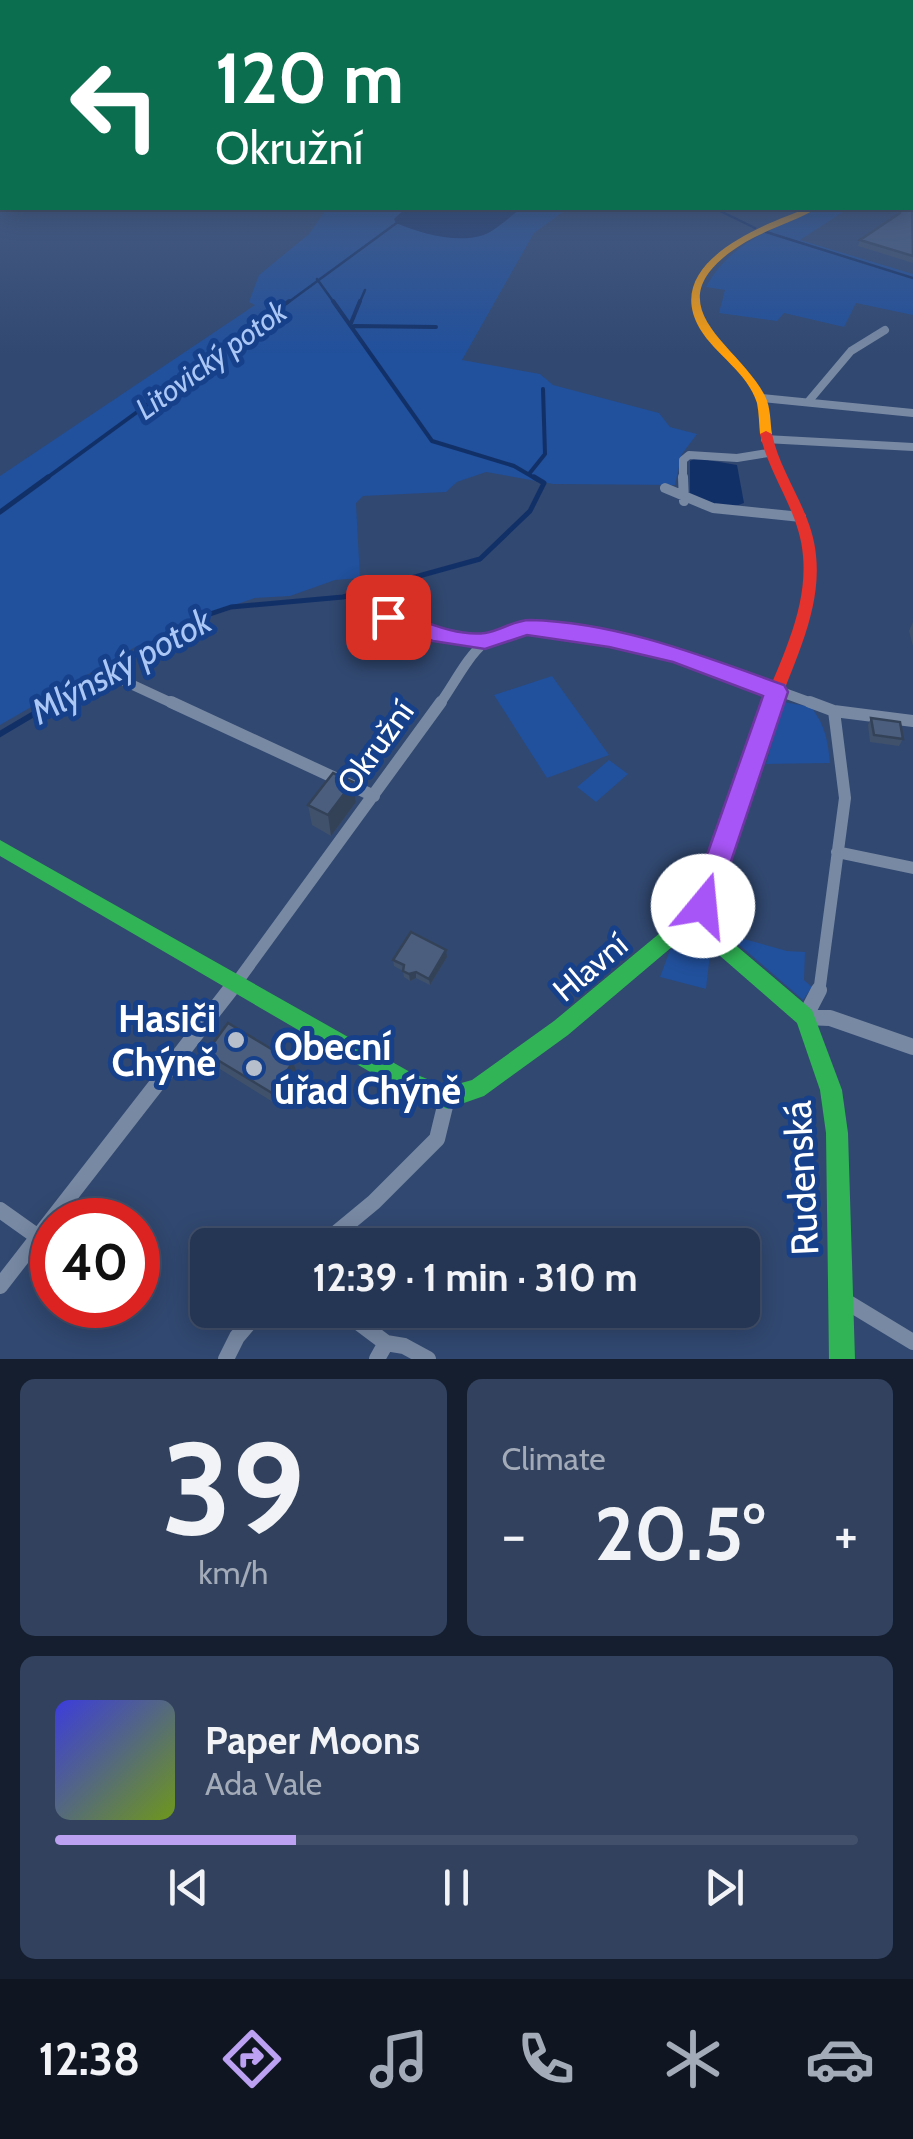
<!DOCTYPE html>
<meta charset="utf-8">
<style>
:root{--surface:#253654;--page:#31415e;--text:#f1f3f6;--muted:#a3abb8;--line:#42506b;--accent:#bca0f2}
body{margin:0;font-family:Cabin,sans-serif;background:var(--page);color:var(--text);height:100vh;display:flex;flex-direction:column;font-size:38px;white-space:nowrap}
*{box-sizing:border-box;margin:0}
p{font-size:32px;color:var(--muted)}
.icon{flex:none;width:55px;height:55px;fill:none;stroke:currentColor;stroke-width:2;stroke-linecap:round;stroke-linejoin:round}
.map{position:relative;height:1359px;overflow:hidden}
.drawer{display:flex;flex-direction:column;gap:20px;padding:20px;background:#141e2e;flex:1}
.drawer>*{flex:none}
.top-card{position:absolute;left:0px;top:0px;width:915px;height:210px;box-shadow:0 5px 25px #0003,0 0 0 2px var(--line);background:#0b6e4f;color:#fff;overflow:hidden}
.speed{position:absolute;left:30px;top:1198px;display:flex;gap:20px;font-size:50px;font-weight:700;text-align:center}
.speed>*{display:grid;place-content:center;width:130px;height:130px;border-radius:50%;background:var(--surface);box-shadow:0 5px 25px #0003,0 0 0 2px var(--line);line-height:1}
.speed .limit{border:15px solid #d22;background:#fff;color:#111}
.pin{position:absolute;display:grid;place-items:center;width:85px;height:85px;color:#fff;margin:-42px;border-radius:20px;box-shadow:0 5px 15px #0006}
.me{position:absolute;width:110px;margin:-55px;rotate:17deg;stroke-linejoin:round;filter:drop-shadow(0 0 8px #0008)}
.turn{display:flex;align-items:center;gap:35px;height:210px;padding:0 50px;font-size:45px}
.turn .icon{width:130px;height:130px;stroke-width:2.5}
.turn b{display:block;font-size:70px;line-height:85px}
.big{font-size:75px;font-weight:700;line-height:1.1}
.drawer .card{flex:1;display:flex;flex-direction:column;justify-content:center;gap:15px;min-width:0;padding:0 35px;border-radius:15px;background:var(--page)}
.drawer .dial{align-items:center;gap:0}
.dial b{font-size:130px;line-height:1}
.song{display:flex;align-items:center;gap:30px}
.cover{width:120px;height:120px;border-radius:15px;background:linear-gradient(135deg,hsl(240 70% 55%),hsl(80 70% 35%))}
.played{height:10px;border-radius:5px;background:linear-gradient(90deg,var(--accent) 30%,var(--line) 30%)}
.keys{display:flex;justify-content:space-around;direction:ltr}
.heat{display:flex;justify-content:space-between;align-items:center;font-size:55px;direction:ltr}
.drawer .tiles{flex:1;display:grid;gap:20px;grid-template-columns:1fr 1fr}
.card:last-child{grid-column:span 2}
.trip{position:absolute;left:190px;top:1228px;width:570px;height:100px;border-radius:15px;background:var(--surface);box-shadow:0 5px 25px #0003,0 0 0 2px var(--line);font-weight:700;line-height:100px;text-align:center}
.menu{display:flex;height:160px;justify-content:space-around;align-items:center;background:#0f1622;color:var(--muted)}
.menu .icon{width:70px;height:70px}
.menu .current{color:var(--accent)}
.menu b{font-size:45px;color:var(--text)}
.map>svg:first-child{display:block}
.green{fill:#21509c}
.water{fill:#123068}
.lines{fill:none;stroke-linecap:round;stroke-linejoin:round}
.stream-far3{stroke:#123068;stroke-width:2.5}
.stream-far2{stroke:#123068;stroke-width:4}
.stream-far1{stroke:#123068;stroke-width:5}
.stream{stroke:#123068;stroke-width:6}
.street-far3{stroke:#7889a4;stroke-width:8}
.street-far2{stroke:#7889a4;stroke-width:10}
.street-far1{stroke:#7889a4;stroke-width:12}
.street{stroke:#7889a4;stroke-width:16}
.fast{fill:#30b455;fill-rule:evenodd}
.slow{fill:#ff9f0a;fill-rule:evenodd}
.jam{fill:#e5322d;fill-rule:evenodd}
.wall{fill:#40516c}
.shaded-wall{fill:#344258}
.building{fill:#4b5e7e;stroke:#344258;stroke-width:2.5}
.route{fill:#a855f7;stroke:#6d37a1;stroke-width:2.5}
.poi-dot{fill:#b7bfcd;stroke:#17408a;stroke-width:4}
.labels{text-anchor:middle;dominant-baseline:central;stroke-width:10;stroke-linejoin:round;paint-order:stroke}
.far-water-label{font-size:30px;font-style:italic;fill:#abc7f6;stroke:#17408a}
.street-label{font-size:32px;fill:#fff;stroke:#17408a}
.water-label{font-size:35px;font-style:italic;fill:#abc7f6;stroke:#17408a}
.near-poi-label{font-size:38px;font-weight:bold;fill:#fff;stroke:#17408a;text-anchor:end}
.near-street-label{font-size:38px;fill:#fff;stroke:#17408a}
</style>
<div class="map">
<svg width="913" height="1359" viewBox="0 0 913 1359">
<rect width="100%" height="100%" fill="#314870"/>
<path class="green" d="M327 208H406L394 219 396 223 429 234H486L522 208H568L534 233 462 360 540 374 553 385 659 413 670 427 697 434 682 454 675 485 553 484 486 472 457 482 446 492 363 496 356 503 360 578 335 580 290 596 255 598 199 617 150 656 137 646 0 725V476L255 305 249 302 259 275 309 234Z
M821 208H849L800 240 913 274V315L856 303 844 327 784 313 777 321 719 313 725 290 706 287C729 243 777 226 821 208Z
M552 676 609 755 547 778 494 695Z
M784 702 811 707C825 725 828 740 830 763L766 764Z
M609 760 628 774 596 802 577 787Z
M714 923 733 936 787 951 805 952 804 980 812 987 803 1000Z
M684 945 703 947 710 954 706 989 660 977 670 950Z"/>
<path class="water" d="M406 208H522C512 215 501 225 490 232 465 246 421 234 396 223L394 219Z
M696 458 737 465 744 503C725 511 706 506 690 495V461Z"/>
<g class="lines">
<path class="stream-far3" d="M714 208 755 228
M766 232 913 278
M317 279 335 304
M286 304 402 219
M359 304 365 290"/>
<path class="stream-far2" d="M333 301 432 441 514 466 538 480
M351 323 360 301
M354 326 436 327
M529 474 545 454 543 389
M44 480 289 301"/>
<path class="stream-far1" d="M0 512 48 477
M49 705 195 619 231 607 343 597 480 559 530 511 544 483 534 477"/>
<path class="stream" d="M0 734 54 702"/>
<path class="street-far3" d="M761 398 913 413
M808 402 851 351 885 330
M765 439 913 447
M683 480V460L689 455 737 458 768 453"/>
<path class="street-far2" d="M683 477 684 501
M665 488 713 508 801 517
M367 587 388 617 433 633 485 642
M122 680 176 705
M439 705C453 686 467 657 484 643 542 597 752 682 817 705"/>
<path class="street-far1" d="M171 702 374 796
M810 702 834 711 845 798 819 993
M834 711 913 721
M837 852 913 868
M229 993 441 702"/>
<path class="street" d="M805 1017 830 1018 913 1047
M805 1017 819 990
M0 1210 38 1237
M322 1245 374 1202 437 1139 447 1098
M0 1286 230 990
M842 1299 913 1342
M342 1310 386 1343 404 1346 428 1359
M226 1359 237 1337 260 1310
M377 1359 386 1343"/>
<path class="fast" d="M0 840 410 1072 447 1087 472 1080 554 1021 666 928 699 918 706 920 812 1010 842 1090 848 1133 855 1359H829L826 1133 820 1090 797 1023 696 935 679 941 568 1035 484 1096 447 1109 396 1087 0 856Z"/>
<path class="slow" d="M808 208H818C790 224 756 232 729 253 656 309 740 346 765 396 771 408 770 422 772 434L766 437 760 434C759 424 759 413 757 403 748 373 715 354 700 329 661 263 762 225 808 208Z"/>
<path class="jam" d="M912 189H913V193H912Z
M766 431 772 434C781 476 812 511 816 555 822 611 793 663 775 715 752 785 729 855 708 926L706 932 699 934 692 932 690 926C712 856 735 786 759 716 778 664 808 612 803 556 800 512 769 476 760 434Z"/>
</g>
<path class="wall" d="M913 207V263L858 246 860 240 900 213Z
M913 622V646L909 631Z
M871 718 903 739 899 746 870 742 868 725Z
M353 782 356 802 331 836 312 825 308 805Z
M447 957 430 985 416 978 410 981 404 977 403 971 394 966 393 960Z
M206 1053 297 1073 276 1104 212 1064Z"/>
<path class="shaded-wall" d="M353 782 356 802 331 836 328 815Z
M446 950 447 957 430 985 429 979Z
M416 972V978L410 981 409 974Z
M293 1062 297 1073 276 1104 272 1093Z"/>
<path class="building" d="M912 207 913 256 860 240 900 213 901 208Z
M871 718 900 722 903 739 874 735Z
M333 773 353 782 328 815 308 805Z
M411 932 446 950 429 979 416 972 409 974 403 971 404 965 393 960Z
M228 1023 293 1062 272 1093 206 1053Z"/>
<linearGradient id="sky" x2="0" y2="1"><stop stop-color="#1b283e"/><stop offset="0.46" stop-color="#485e86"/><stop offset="1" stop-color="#485e86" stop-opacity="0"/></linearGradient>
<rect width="913" height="355" fill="url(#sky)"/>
<path class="route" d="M388 609C418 618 453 637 485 633 500 631 514 620 530 620 617 622 703 656 784 685L788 692 713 915 703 918 693 915 689 906 763 696 673 662 609 647 527 635 485 649 433 641 380 622 377 617Z"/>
<g class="poi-dot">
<circle cx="236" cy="1040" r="10"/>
<circle cx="254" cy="1068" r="10"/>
</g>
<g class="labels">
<g class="far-water-label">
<text transform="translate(211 360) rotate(-36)">Litovický potok</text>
</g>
<g class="street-label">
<text transform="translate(375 747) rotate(-54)">Okružní</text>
<text transform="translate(590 967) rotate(-40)">Hlavní</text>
</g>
<g class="water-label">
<text transform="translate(121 666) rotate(-29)">Mlýnský potok</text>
</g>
<g class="near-poi-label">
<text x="216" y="1018">Hasiči<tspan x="216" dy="44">Chýně</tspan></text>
<text x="274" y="1046" text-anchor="start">Obecní<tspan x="274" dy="44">úřad Chýně</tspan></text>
</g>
<g class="near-street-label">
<text transform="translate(801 1178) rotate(-93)">Rudenská</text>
</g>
</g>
</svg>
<div class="speed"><div class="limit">40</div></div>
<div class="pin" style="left:388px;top:617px;background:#d93025"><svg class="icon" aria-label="arrive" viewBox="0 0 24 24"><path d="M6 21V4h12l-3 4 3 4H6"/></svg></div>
<svg class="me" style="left:703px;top:906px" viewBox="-20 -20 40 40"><circle r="19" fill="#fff"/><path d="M0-13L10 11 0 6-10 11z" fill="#a855f7"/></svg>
<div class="trip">12:39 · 1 min · 310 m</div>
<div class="top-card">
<div class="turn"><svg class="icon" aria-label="left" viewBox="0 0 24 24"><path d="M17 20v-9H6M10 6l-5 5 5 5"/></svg><div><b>120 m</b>Okružní</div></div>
</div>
</div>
<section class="drawer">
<div class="tiles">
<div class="card dial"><b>39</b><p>km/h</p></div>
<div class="card"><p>Climate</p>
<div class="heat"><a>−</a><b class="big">20.5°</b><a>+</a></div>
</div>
<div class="card">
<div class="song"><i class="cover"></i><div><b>Paper Moons</b><p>Ada Vale</p></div></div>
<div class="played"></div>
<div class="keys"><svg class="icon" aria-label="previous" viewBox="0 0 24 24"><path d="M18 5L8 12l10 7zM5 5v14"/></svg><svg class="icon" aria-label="pause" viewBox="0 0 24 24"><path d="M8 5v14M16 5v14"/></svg><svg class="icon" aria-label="next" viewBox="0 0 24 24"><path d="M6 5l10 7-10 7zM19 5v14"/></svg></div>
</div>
</div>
</section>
<nav class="menu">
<b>12:38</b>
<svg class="icon current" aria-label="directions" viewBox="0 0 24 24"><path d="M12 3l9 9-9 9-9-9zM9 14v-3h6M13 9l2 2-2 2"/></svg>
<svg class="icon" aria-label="music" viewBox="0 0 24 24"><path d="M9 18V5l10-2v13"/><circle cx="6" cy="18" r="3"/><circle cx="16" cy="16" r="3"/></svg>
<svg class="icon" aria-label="phone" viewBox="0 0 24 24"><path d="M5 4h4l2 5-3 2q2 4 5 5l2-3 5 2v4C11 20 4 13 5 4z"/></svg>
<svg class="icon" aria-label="climate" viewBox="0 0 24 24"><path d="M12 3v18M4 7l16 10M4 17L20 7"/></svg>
<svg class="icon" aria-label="car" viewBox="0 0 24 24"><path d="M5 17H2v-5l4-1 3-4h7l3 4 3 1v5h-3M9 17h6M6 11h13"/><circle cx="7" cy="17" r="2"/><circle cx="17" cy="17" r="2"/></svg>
</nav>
